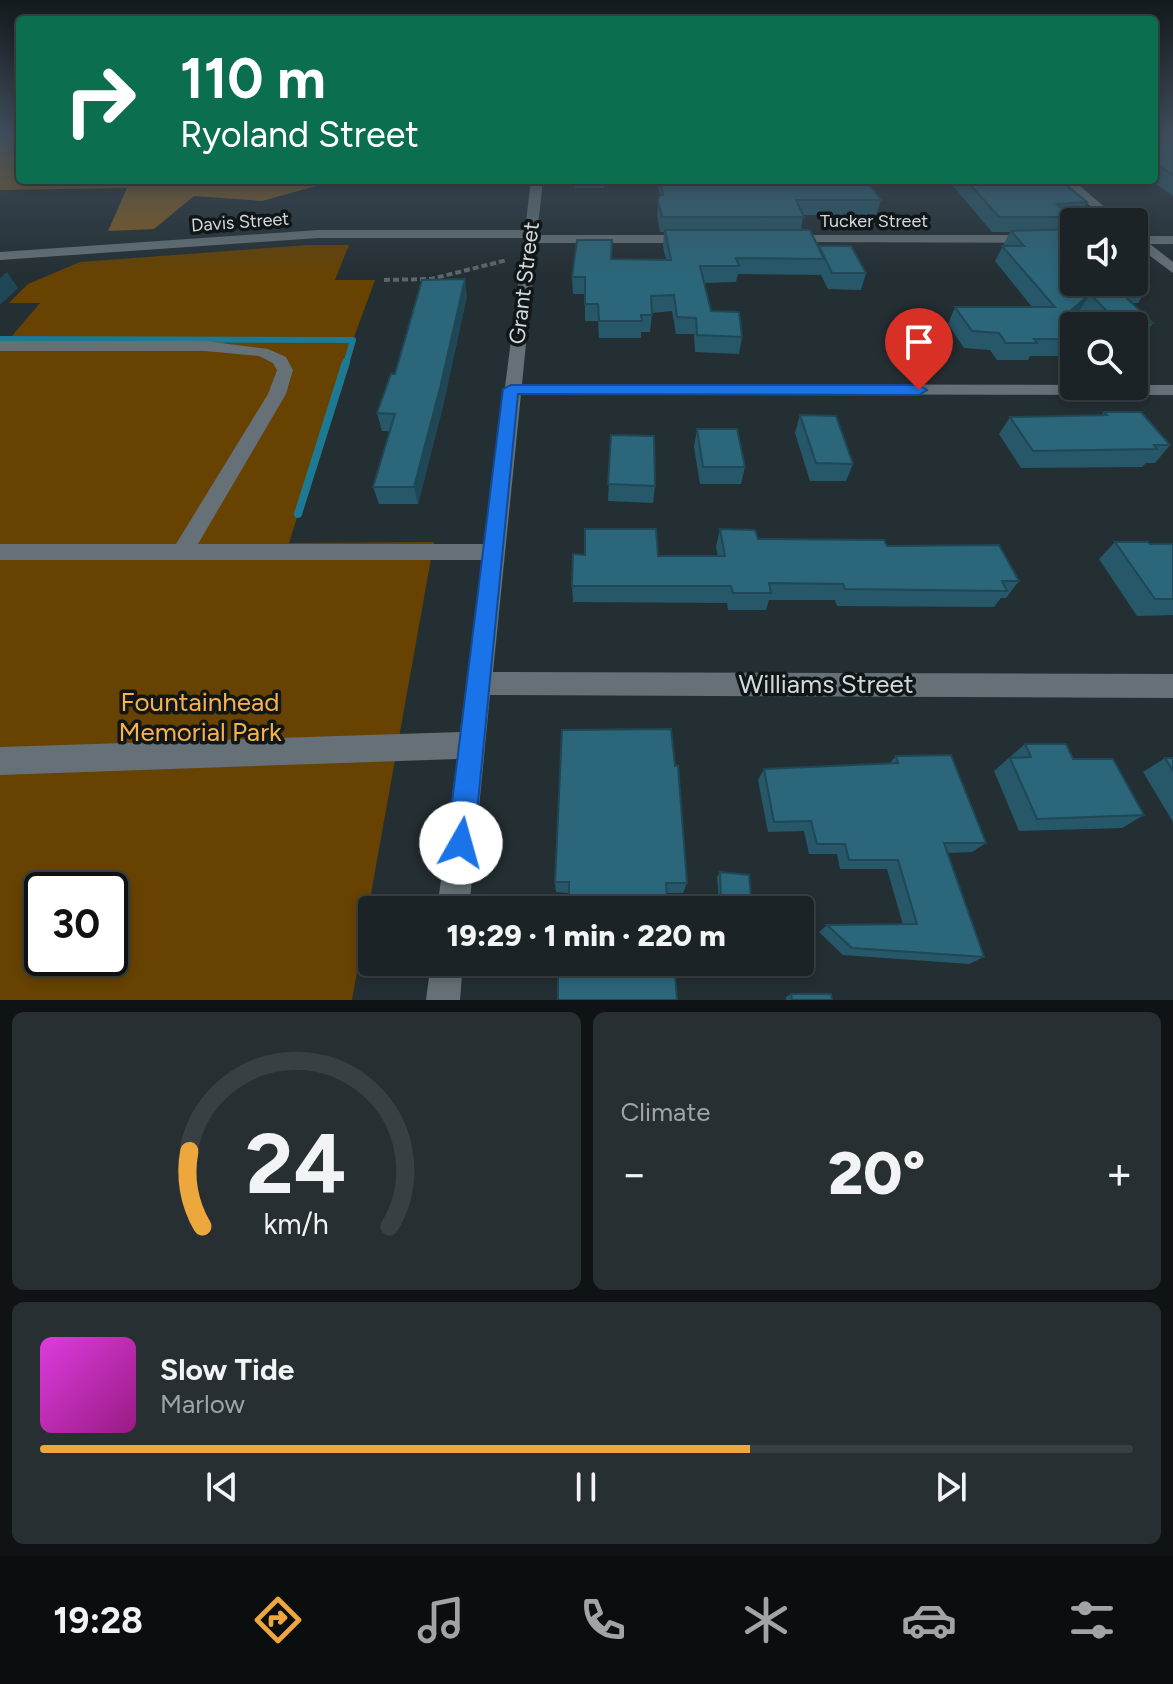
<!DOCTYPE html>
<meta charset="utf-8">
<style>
:root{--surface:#1b2326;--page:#282f32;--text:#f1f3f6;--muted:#a0a4a7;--line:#394043;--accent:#eea73d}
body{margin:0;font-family:Figtree,sans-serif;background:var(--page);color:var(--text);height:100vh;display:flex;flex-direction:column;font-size:30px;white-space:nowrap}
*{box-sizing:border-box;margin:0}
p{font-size:26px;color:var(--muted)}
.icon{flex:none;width:44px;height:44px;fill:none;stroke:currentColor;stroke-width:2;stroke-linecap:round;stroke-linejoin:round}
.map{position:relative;height:1000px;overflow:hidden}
.side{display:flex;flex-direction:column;gap:12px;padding:12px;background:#0f1315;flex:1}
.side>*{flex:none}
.hud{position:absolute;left:16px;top:16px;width:1142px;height:168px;border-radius:8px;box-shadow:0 4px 12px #0003,0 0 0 2px var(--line);background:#0b6e4f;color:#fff;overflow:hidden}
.fabs{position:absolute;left:1060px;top:208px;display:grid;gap:16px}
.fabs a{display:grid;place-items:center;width:88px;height:88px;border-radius:8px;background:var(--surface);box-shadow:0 4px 12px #0003,0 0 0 2px var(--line);font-size:40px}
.speed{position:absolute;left:24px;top:872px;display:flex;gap:16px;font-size:40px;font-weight:700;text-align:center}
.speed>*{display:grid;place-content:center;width:104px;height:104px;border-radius:50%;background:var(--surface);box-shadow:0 4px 12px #0003,0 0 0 2px var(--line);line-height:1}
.speed .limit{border:4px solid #111;border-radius:12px;background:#fff;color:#111}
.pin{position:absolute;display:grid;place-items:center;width:68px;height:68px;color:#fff;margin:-82px -34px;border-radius:50% 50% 50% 0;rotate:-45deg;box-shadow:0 0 8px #0007}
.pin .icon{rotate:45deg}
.me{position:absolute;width:88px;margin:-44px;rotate:7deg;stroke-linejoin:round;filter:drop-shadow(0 0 6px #0008)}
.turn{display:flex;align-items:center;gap:28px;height:168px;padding:0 32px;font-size:36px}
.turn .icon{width:104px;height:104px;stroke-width:2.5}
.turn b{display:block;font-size:56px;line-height:68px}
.big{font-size:60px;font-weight:800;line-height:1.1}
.side .tile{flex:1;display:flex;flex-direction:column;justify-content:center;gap:12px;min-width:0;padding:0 28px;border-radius:12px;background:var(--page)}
.side .dial{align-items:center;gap:0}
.dial svg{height:208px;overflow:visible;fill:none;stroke:var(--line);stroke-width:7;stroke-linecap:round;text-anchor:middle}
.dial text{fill:var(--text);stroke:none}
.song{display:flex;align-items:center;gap:24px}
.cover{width:96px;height:96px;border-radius:12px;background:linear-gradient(135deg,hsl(300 70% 55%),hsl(310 70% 35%))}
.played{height:8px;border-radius:4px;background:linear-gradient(90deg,var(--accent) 65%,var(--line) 65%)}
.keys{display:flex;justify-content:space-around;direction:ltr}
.heat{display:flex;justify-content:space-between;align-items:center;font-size:44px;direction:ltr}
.side .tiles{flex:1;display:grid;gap:12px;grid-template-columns:1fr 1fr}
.tile:last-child{grid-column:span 2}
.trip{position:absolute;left:358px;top:896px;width:456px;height:80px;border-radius:8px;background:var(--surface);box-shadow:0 4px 12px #0003,0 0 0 2px var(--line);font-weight:800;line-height:80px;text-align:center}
.menu{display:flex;height:128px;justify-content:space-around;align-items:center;background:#0b0e0f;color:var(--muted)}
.menu .icon{width:56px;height:56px}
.menu .on{color:var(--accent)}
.menu b{font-size:36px;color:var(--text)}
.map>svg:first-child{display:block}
.green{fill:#674201;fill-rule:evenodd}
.forest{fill:#835b1f}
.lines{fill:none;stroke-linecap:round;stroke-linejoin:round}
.stream-far1{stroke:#1e7994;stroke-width:6}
.stream{stroke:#1e7994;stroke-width:8}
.path{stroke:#5d666a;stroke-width:4;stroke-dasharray:6 3;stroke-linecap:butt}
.minor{fill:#657176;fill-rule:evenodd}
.wall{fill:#265869}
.shaded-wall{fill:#1f4755}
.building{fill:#2c667a;stroke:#1f4755;stroke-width:2}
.route{fill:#1a73e8;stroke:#114b97;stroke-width:2}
.labels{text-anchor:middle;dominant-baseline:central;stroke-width:7;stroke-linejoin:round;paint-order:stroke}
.far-street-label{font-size:18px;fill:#d2d9db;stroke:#111618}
.street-label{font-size:22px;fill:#d2d9db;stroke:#111618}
.near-street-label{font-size:26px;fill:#d2d9db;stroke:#111618}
.near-park-label{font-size:26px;fill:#f9b24a;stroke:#111618}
</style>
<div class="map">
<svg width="1173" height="1000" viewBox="0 0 1173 1000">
<rect width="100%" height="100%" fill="#242f33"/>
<path class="green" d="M308 245H349L335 280H375L353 340 289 543 434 542 352 1000H0V339H236L12 336 40 303H9L28 284 80 262ZM42 890H110V958H42Z"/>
<path class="forest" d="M0 136H20V180H377L372 186H316L262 201 194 196 154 229 108 231 127 188 0 190Z"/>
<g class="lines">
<path class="stream-far1" d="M0 339 353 340 346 364"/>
<path class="stream" d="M298 514 346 362"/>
<path class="path" d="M384 280 431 279 507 260"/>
<path class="minor" d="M531 180H543L537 235H690L696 239 690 243H536L522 384 1173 385V395L521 394 493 672 1173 674V698L490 695 469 910H437L457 759 0 775V747L460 732 482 560H0V544H176L268 394 277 370 273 363 259 356 205 351H0V341H205L268 349 286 357 293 370 286 394 198 544H485L524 238H318L0 260V252L318 230H525Z
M1060 180H1073L1122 222H1109Z
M1134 233 1141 236H1173V244H1150L1173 262V273L1134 244Z
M790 235H1074V243L785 242 784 239Z
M431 962H463L460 1000H426Z"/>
</g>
<path class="wall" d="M1154 136H1173V196L1150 180H1154Z
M575 180H604V188H575Z
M657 180H866L881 200 876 215H803L801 230 819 247 866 273 861 290 828 289 820 273V275L738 274 736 282 704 283 711 311 742 337 739 354 695 352 694 334H676L672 311 652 313 650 332H641V338H599L598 321H585V294H573L572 277 611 259 666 260 663 246 664 232H660L657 215 660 195Z
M948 180H1060L1087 202 1079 218H1071L1064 230 1149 286 1138 303H1131L1153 323 1141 339H1134V326H1095L1080 310 1068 321 1074 328 1073 356H1030L1028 360H997L990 350 964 348 948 324 955 307H1032L995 261 1010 232H992Z
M467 296 443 406 418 504H379L373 487 390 431H382L377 413 395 374Z
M1104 412 1170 445 1155 463H1146L1142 467 1021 468 999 434 1010 417 1101 415Z
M800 415 853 464 846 481H810L795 433Z
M697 429 745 467 741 484H700L694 447Z
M611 435 655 486 653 503 608 501Z
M720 529 758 539 887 546 1019 581 1006 598H1001L994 607 837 606 835 600H769L766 610H728L727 603 573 602 572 586 658 556H718L716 547Z
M1115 542 1150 544H1173V615L1137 616 1099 559Z
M1025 744 1073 759 1144 815 1122 828 1019 831 994 771Z
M896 756 986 843 972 852 947 853 984 957 969 964 843 955 819 932 827 925H903L887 869H840L837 854H809L804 831 768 832 758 780 764 769 889 764Z
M1165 758H1173V822L1143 772Z
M720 872 752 910H722V904L719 903 717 877Z
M555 882 687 883 683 893H569L556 892Z
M800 919 810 948 805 952H800Z
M791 994 832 1000H786V997Z"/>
<path class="shaded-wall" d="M7 272 18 288 0 305V278Z
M465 279 467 296 443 406 418 504 414 487Z
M1090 294 1080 310 1055 333 1064 316Z"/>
<path class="building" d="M1154 136H1160L1159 139 1162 142H1173V175L1154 162Z
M661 180H866L881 200H796L804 217H662L658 200 660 195H663Z
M966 180H1060L1087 202 1057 204 1071 217H999Z
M1074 229V282H1134V273L1149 286H1114L1153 323H1119L1090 294 1064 316 1074 328V339H1034L1037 343H1006L999 333 972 331 955 307H1055L1002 246H1024L1011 231Z
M665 230H810L824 259 736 258 739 266H700L711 311 739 312 742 337 697 335 696 318 677 317 674 295 651 296 652 315H641L642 321H599L598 304H585V277H572L577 240H612L611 259 671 260Z
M819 246H851L866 273H832Z
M465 279 440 388 414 487H373L395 414 377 413 391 374H395L422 280Z
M1104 412H1141L1170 445H1154L1157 449 1033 451 1010 417 1107 415Z
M800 415 836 416 853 464 816 463Z
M697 429H737L745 467H703Z
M611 435 654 436 655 486 608 484Z
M585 529H656L658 556H725L720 529 755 530 758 539 884 540 887 546 999 545 1019 581H1002L1007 591 845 589 843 584 769 583 771 593H733L731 586H572L573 554 585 555Z
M1115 542H1148L1150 544H1173V599H1155Z
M671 729 675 766H678L687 883H666L668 910H569V882H555L562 730Z
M1025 744H1066L1073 759H1113L1144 815 1037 819 1010 758 1031 757Z
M951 755 986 843H944L984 957 852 948 827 925 917 924 898 860H849L845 844H817L811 821 774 822 764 769 898 763 896 756Z
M1165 758H1173V771Z
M720 872 749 875 752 910H726L725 899 721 898Z
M800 919H805L810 948 800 947Z
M558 962H674L677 1000H558Z
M791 994H831L832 1000H792Z"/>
<linearGradient id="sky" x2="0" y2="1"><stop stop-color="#141a1c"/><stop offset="0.49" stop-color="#3f4d5b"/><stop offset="1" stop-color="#3f4d5b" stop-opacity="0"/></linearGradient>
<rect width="1173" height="276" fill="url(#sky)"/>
<path class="route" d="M511 385H919L927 390 919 395 518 394 474 843 470 853 461 857 451 853 447 843 503 389Z"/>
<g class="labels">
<g class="far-street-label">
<text x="874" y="221">Tucker Street</text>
<text transform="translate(240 222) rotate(-4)">Davis Street</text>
</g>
<g class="street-label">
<text transform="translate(524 283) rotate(-83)">Grant Street</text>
</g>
<g class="near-street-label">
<text x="826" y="684">Williams Street</text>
</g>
<g class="near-park-label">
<text x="200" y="702">Fountainhead<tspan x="200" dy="30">Memorial Park</tspan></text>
</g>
</g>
</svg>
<div class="fabs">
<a><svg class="icon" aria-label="sound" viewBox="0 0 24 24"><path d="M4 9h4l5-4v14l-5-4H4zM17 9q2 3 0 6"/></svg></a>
<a><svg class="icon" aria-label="search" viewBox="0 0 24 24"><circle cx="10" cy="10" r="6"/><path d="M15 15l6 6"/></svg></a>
</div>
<div class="speed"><div class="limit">30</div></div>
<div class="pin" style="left:919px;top:390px;background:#d93025"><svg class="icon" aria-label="arrive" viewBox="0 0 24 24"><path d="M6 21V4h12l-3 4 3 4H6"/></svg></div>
<svg class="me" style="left:461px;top:843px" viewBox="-20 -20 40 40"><circle r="19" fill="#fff"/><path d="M0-13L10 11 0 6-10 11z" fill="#1a73e8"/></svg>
<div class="trip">19:29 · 1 min · 220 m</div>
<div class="hud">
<div class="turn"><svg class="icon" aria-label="right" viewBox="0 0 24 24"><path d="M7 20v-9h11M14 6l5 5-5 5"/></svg><div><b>110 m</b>Ryoland Street</div></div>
</div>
</div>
<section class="side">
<div class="tiles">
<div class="tile dial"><svg viewBox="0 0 100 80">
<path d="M14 69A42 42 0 1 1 86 69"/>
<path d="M14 69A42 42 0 0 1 9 40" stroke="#eea73d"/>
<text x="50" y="56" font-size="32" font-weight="700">24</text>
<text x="50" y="72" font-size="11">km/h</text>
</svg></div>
<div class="tile"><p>Climate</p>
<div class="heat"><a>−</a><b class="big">20°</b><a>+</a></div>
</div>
<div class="tile">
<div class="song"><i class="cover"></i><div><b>Slow Tide</b><p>Marlow</p></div></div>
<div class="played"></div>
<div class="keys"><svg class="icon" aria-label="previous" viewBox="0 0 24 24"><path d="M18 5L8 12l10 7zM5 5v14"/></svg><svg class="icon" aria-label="pause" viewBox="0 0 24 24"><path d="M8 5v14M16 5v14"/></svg><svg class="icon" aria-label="next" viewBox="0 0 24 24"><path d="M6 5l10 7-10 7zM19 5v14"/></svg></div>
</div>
</div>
</section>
<nav class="menu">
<b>19:28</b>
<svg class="icon on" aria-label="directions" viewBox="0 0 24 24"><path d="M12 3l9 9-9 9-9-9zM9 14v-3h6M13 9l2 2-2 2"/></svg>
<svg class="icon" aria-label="music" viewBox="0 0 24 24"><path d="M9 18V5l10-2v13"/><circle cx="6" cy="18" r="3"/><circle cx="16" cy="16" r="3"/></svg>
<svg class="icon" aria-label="phone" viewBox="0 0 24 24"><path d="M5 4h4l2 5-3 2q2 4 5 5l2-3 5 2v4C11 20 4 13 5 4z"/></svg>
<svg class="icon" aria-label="climate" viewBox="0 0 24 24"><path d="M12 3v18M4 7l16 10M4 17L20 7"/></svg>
<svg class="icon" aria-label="car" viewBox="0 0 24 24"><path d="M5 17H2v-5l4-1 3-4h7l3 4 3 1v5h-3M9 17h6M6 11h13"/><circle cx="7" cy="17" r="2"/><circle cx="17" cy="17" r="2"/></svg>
<svg class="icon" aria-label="filters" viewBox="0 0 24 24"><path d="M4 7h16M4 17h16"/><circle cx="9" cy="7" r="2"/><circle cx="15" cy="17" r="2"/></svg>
</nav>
